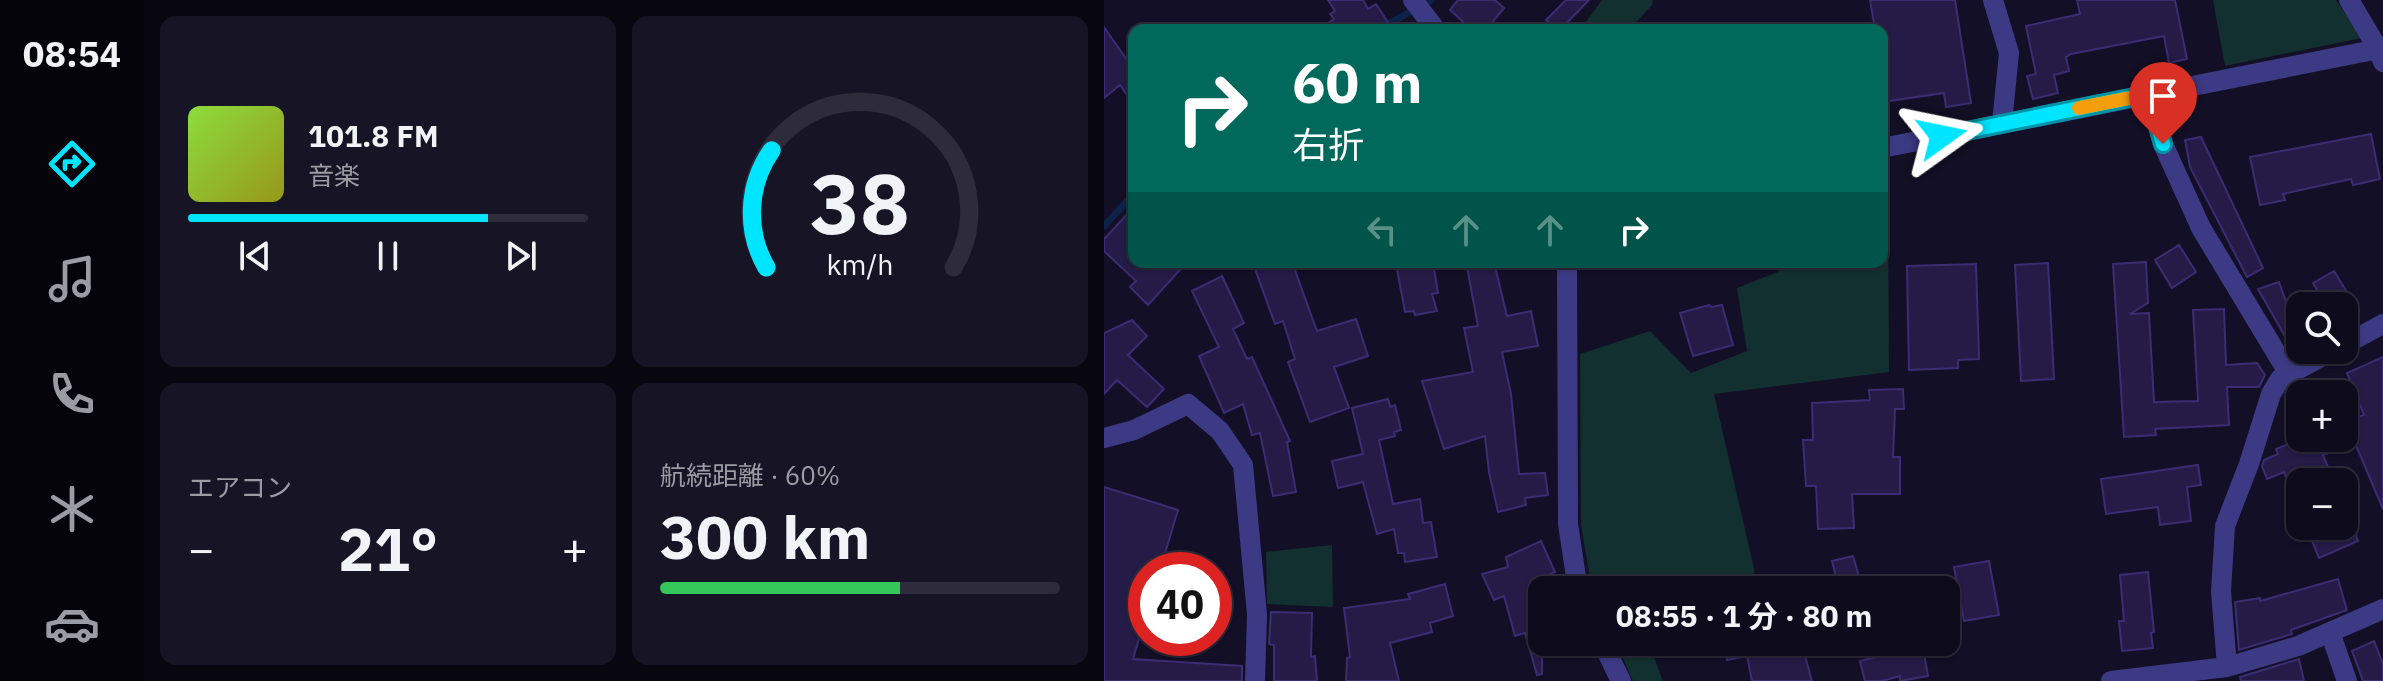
<!DOCTYPE html>
<html lang="ja">
<meta charset="utf-8">
<style>
:root{--surface:#0e0b1c;--page:#171425;--text:#f1f3f6;--muted:#9b9ba3;--line:#2e2b3b;--accent:#00e5ff}
body{margin:0;font-family:"IBM Plex Sans","Noto Sans JP",sans-serif;background:var(--page);color:var(--text);height:100vh;display:flex;flex-direction:column;font-size:30px;white-space:nowrap}
*{box-sizing:border-box;margin:0}
p{font-size:26px;color:var(--muted)}
.icon{flex:none;width:44px;height:44px;fill:none;stroke:currentColor;stroke-width:2;stroke-linecap:round;stroke-linejoin:round}
.map{position:relative;flex:1;overflow:hidden}
.details{display:flex;flex-direction:column;gap:16px;padding:16px;background:#08060f;width:960px}
.details>*{flex:none}
.guide{position:absolute;left:24px;top:24px;width:760px;height:244px;border-radius:16px;box-shadow:0 2px 6px #0004,0 0 0 2px var(--line);background:#00695c;color:#fff;overflow:hidden}
.tools{position:absolute;left:1182px;top:292px;display:grid;gap:16px}
.tools a{display:grid;place-items:center;width:72px;height:72px;border-radius:16px;background:var(--surface);box-shadow:0 2px 6px #0004,0 0 0 2px var(--line);font-size:40px}
.speed{position:absolute;left:24px;top:552px;display:flex;gap:16px;font-size:40px;font-weight:700;text-align:center}
.speed>*{display:grid;place-content:center;width:104px;height:104px;border-radius:50%;background:var(--surface);box-shadow:0 2px 6px #0004,0 0 0 2px var(--line);line-height:1}
.speed .limit{border:12px solid #d22;background:#fff;color:#111}
.pin{position:absolute;display:grid;place-items:center;width:68px;height:68px;color:#fff;margin:-82px -34px;border-radius:50% 50% 50% 0;rotate:-45deg;box-shadow:0 0 8px #0007}
.pin .icon{rotate:45deg}
.me{position:absolute;width:88px;margin:-44px;rotate:78deg;stroke-linejoin:round;filter:drop-shadow(0 0 6px #0008)}
.turn{display:flex;align-items:center;gap:28px;height:168px;padding:0 32px;font-size:36px}
.turn .icon{width:104px;height:104px;stroke-width:2.5}
.turn b{display:block;font-size:56px;line-height:68px}
.lanes{display:flex;align-items:center;height:76px;padding:0 32px;background:#0003;justify-content:center;gap:40px;direction:ltr}
.lanes .off{opacity:.35}
.big{font-size:60px;font-weight:700;line-height:1.1}
.details .widget{flex:1;display:flex;flex-direction:column;justify-content:center;gap:12px;min-width:0;padding:0 28px;border-radius:16px;background:var(--page)}
.details .dial{align-items:center;gap:0}
.dial svg{height:208px;overflow:visible;fill:none;stroke:var(--line);stroke-width:7;stroke-linecap:round;text-anchor:middle}
.dial text{fill:var(--text);stroke:none}
.song{display:flex;align-items:center;gap:24px}
.cover{width:96px;height:96px;border-radius:12px;background:linear-gradient(135deg,hsl(90 70% 55%),hsl(60 70% 35%))}
.played{height:8px;border-radius:4px;background:linear-gradient(90deg,var(--accent) 75%,var(--line) 75%)}
.keys{display:flex;justify-content:space-around;direction:ltr}
.heat{display:flex;justify-content:space-between;align-items:center;font-size:44px;direction:ltr}
.charge{height:12px;border-radius:6px;background:linear-gradient(90deg,#34c759 60%,var(--line) 0)}
.details .tiles{flex:1;display:grid;gap:16px;grid-template-columns:repeat(2,1fr)}
.trip{position:absolute;left:424px;top:576px;width:432px;height:80px;border-radius:16px;background:var(--surface);box-shadow:0 2px 6px #0004,0 0 0 2px var(--line);font-weight:700;line-height:80px;text-align:center}
main{display:flex;flex:1;min-height:0}
.tabs{display:flex;flex-direction:column;width:144px;justify-content:space-around;align-items:center;background:#06040b;color:var(--muted)}
.tabs .icon{width:56px;height:56px}
.tabs .selected{color:var(--accent)}
.tabs b{font-size:36px;color:var(--text)}
.map>svg:first-child{display:block}
.green{fill:#12302f}
.lines{fill:none;stroke-linecap:round;stroke-linejoin:round}
.stream{stroke:#0c2248;stroke-width:7}
.building{fill:#241b47;stroke:#3b2d73;stroke-width:2}
.minor{stroke:#3d3a85;stroke-width:20}
.route-casing{stroke:#0095a6;stroke-width:20}
.route{stroke:#00e5ff;stroke-width:14}
.slow{stroke:#f59e0b;stroke-width:14}
</style>
<main>
<nav class="tabs">
<b>08:54</b>
<svg class="icon selected" aria-label="directions" viewBox="0 0 24 24"><path d="M12 3l9 9-9 9-9-9zM9 14v-3h6M13 9l2 2-2 2"/></svg>
<svg class="icon" aria-label="music" viewBox="0 0 24 24"><path d="M9 18V5l10-2v13"/><circle cx="6" cy="18" r="3"/><circle cx="16" cy="16" r="3"/></svg>
<svg class="icon" aria-label="phone" viewBox="0 0 24 24"><path d="M5 4h4l2 5-3 2q2 4 5 5l2-3 5 2v4C11 20 4 13 5 4z"/></svg>
<svg class="icon" aria-label="climate" viewBox="0 0 24 24"><path d="M12 3v18M4 7l16 10M4 17L20 7"/></svg>
<svg class="icon" aria-label="car" viewBox="0 0 24 24"><path d="M5 17H2v-5l4-1 3-4h7l3 4 3 1v5h-3M9 17h6M6 11h13"/><circle cx="7" cy="17" r="2"/><circle cx="17" cy="17" r="2"/></svg>
</nav>
<section class="details">
<div class="tiles">
<div class="widget">
<div class="song"><i class="cover"></i><div><b>101.8 FM</b><p>音楽</p></div></div>
<div class="played"></div>
<div class="keys"><svg class="icon" aria-label="previous" viewBox="0 0 24 24"><path d="M18 5L8 12l10 7zM5 5v14"/></svg><svg class="icon" aria-label="pause" viewBox="0 0 24 24"><path d="M8 5v14M16 5v14"/></svg><svg class="icon" aria-label="next" viewBox="0 0 24 24"><path d="M6 5l10 7-10 7zM19 5v14"/></svg></div>
</div>
<div class="widget dial"><svg viewBox="0 0 100 80">
<path d="M14 69A42 42 0 1 1 86 69"/>
<path d="M14 69A42 42 0 0 1 16 24" stroke="#00e5ff"/>
<text x="50" y="56" font-size="32" font-weight="700">38</text>
<text x="50" y="72" font-size="11">km/h</text>
</svg></div>
<div class="widget"><p>エアコン</p>
<div class="heat"><a>−</a><b class="big">21°</b><a>+</a></div>
</div>
<div class="widget"><p>航続距離 · 60%</p><b class="big">300 km</b><div class="charge"></div></div>
</div>
</section>
<div class="map">
<svg width="1279" height="681" viewBox="0 0 1279 681">
<rect width="100%" height="100%" fill="#130f26"/>
<path class="green" d="M498 0H549L548 5 525 30H476Z
M1109 0H1232L1258 38 1121 66Z
M778 203H784L785 372 610 394 651 573 602 590H488L477 525 476 354 546 331 587 373 643 351 633 288 674 272 683 262H778Z
M228 545 229 607 163 604 162 552Z
M512 642H544L559 681H529Z"/>
<g class="lines">
<path class="stream" d="M326 1 327 0
M274 30 304 13
M0 226 30 194"/>
</g>
<path class="building" d="M224 0H259L264 9 272 4 289 30H214L230 19 226 14 231 11Z
M354 0H391L400 8 382 30H368L346 10Z
M462 0H485L456 30H452L442 20Z
M766 0H851L867 103 842 107 840 93 785 101 778 56V30H771Z
M973 0H1071L1083 59 1065 63 1060 36 967 54 962 57 965 71 950 75 954 93 929 99 923 76 932 74 922 26 976 14Z
M0 27 30 70V105L16 85 0 98Z
M1267 134 1276 179 1249 185 1247 179 1179 194 1181 200 1156 205 1146 157Z
M1097 137 1159 268 1143 277 1086 167 1081 140Z
M30 207V262H83L44 305 26 287 32 281 0 251V239Z
M1075 245 1092 272 1068 288 1051 260Z
M172 262H188L213 331 252 319 264 356 230 367 245 408 206 422 184 362 191 359 179 321 171 324 151 269Z
M390 262 403 316 427 311 434 346 398 352 407 394 415 474 441 473 444 495 421 498 422 505 394 512 385 472 381 436 340 449 318 381 369 372 360 328 374 326 363 267Z
M1042 262 1044 303 1026 314 1045 313 1050 402 1094 401 1089 310 1120 309 1122 365 1153 363 1161 375 1155 387H1123L1125 425 1051 429 1052 435 1020 437 1009 264Z
M329 263 334 293 328 294 333 311 311 315 310 311 301 312 293 269Z
M944 263 950 379 917 381 911 265Z
M872 264 875 359 854 360V368L805 370 803 266Z
M1230 271 1249 302 1251 306H1222L1209 283Z
M118 276 140 323 129 329 143 359 148 357 186 441 183 442 192 492 169 496 156 433 148 435 139 404 120 413 95 356 115 347 88 291Z
M1175 282 1196 340V350H1199L1191 354 1154 289Z
M605 305 608 307 618 305 629 345 589 356 576 313Z
M28 320 43 336 24 355 60 389 43 407 13 380 0 394V333Z
M1279 357V509L1251 443 1219 455 1230 482H1184L1180 472 1163 479 1158 466 1160 460 1174 454 1172 449 1200 438H1240V422L1260 415 1243 373Z
M799 389 800 409H791L789 457H796V494H748L750 528 714 529 712 486H702L699 440H709L708 403 766 400 765 390Z
M284 399 286 407 291 405 297 430 290 432 291 436 275 440 289 504 316 499 319 523 327 522 333 557 301 562 300 553H294L290 529 273 534 259 482 234 488 228 461 259 454 248 408Z
M1094 465 1097 485 1083 487 1087 521 1056 525 1054 507 1002 514 997 479Z
M0 487 74 510 56 570H42V615L29 659 138 666V681H0Z
M1202 526H1248L1254 541 1215 558Z
M437 541 451 572 425 584 438 631V674L433 675 421 633 411 636 400 596 390 600 378 574 404 567 402 557Z
M749 556 756 580 734 585 728 561Z
M885 561 895 615 860 621 850 567Z
M1044 572 1050 632 1047 633 1049 648 1018 651 1015 621H1020L1016 575Z
M1234 579 1243 610 1187 630 1188 634 1135 650 1131 602 1156 598V601Z
M341 584 349 616 326 623 328 632 286 643 295 681H242L243 658 246 657 240 608 306 599 304 594Z
M167 612 208 613 207 657 211 656 213 681H170V645L165 644Z
M1270 641 1279 664V681H1259L1248 651Z
M620 642H697L708 681H648L643 656 623 660Z
M790 642H818L824 676 796 681V676L778 681H761L756 661 792 652Z
M1195 659 1200 681H1137L1136 677Z"/>
<g class="lines">
<path class="minor" d="M309 0 332 30
M889 0 905 53 898 123
M1245 0 1274 49 1279 62
M1045 94 1059 144 1097 228 1185 374
M778 148 1279 48
M463 262 464 524 474 590
M1240 345 1279 324
M0 438 30 430 84 404 116 431 139 465 153 614 151 681
M1226 632 1243 681
M498 642 517 681
M1123 667 1117 591 1121 526 1145 464 1167 394 1176 379 1230 350
M1007 681 1123 667 1194 646 1279 609"/>
</g>
<g class="lines">
<g class="route-casing">
<path id="route" d="M838 136 1045 94 1059 144"/>
</g>
<use href="#route" class="route"/>
<path class="slow" d="M975 108 1026 98"/>
</g>
</svg>
<div class="tools">
<a><svg class="icon" aria-label="search" viewBox="0 0 24 24"><circle cx="10" cy="10" r="6"/><path d="M15 15l6 6"/></svg></a>
<a>+</a>
<a>−</a>
</div>
<div class="speed"><div class="limit">40</div></div>
<div class="pin" style="left:1059px;top:144px;background:#d93025"><svg class="icon" aria-label="arrive" viewBox="0 0 24 24"><path d="M6 21V4h12l-3 4 3 4H6"/></svg></div>
<svg class="me" style="left:838px;top:136px" viewBox="-20 -20 40 40"><path d="M0-17L14 15 0 8-14 15z" fill="#00e5ff" stroke="#fff" stroke-width="4"/></svg>
<div class="trip">08:55 · 1 分 · 80 m</div>
<div class="guide">
<div class="turn"><svg class="icon" aria-label="right" viewBox="0 0 24 24"><path d="M7 20v-9h11M14 6l5 5-5 5"/></svg><div><b>60 m</b>右折</div></div>
<div class="lanes"><svg class="icon off" aria-label="left" viewBox="0 0 24 24"><path d="M17 20v-9H6M10 6l-5 5 5 5"/></svg><svg class="icon off" aria-label="ahead" viewBox="0 0 24 24"><path d="M12 20V5M6 11l6-6 6 6"/></svg><svg class="icon off" aria-label="ahead" viewBox="0 0 24 24"><path d="M12 20V5M6 11l6-6 6 6"/></svg><svg class="icon" aria-label="right" viewBox="0 0 24 24"><path d="M7 20v-9h11M14 6l5 5-5 5"/></svg></div>
</div>
</div>
</main>
